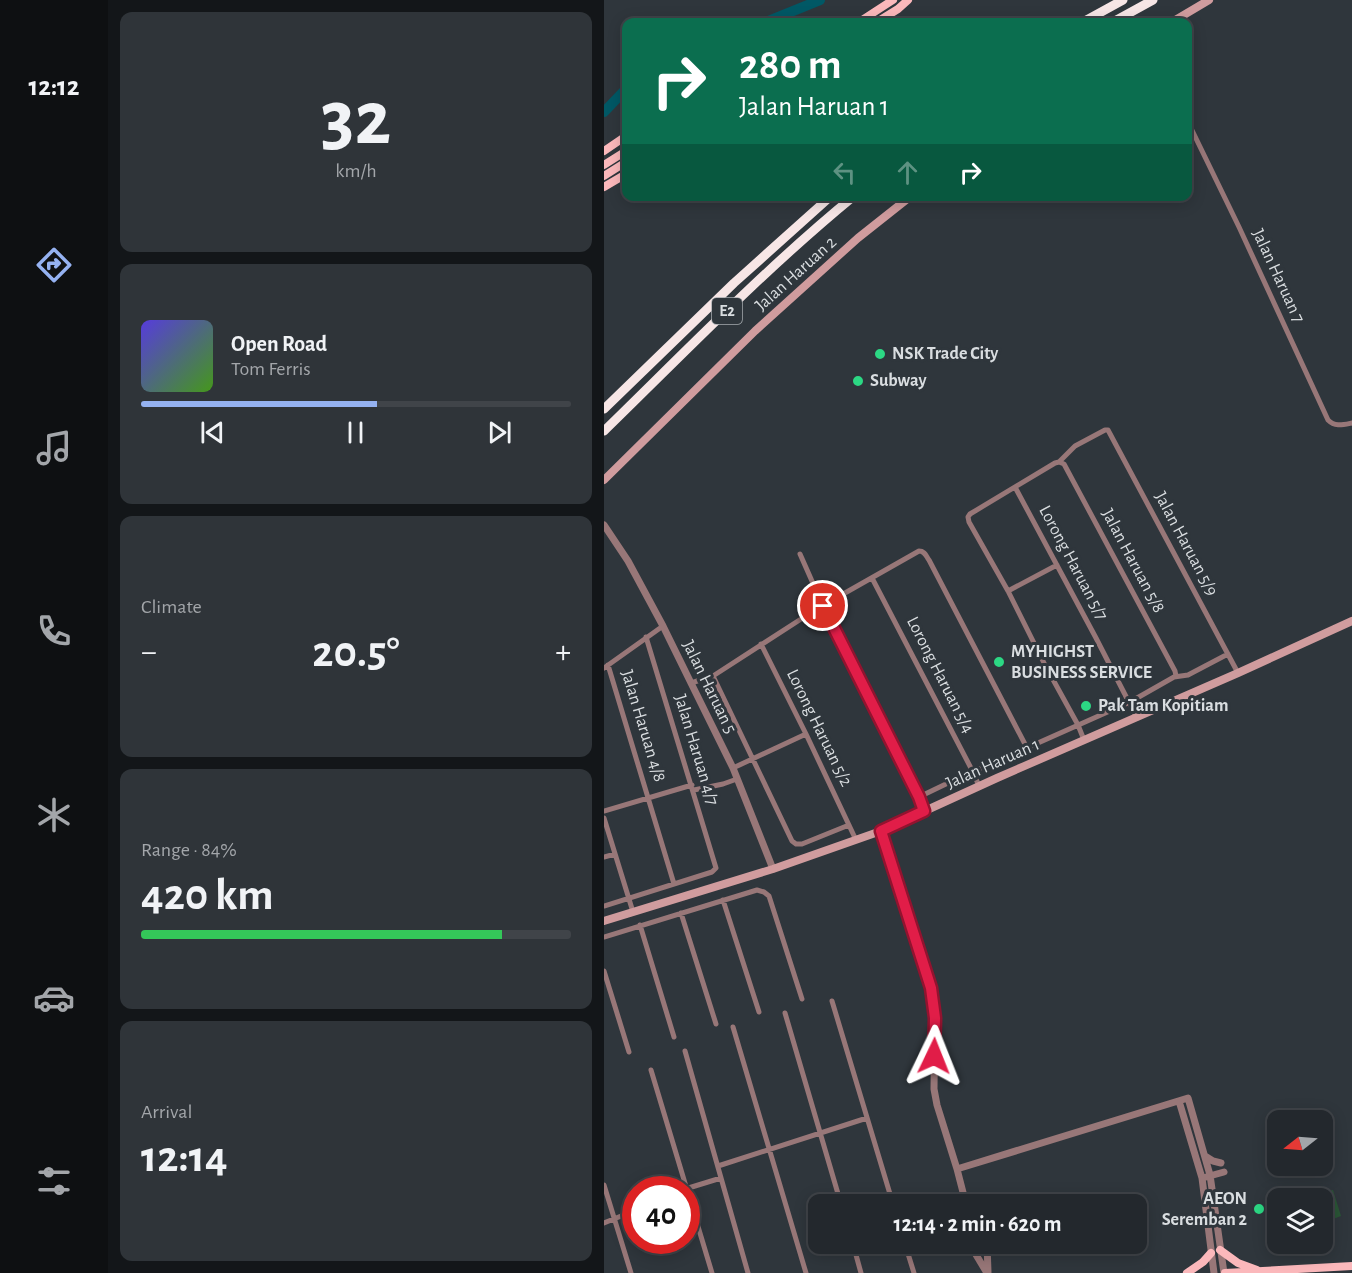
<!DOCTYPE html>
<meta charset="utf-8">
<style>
:root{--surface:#23282d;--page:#2f3439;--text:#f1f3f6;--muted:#a3a6aa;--line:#404449;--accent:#95b2f1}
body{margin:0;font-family:"Alegreya Sans",sans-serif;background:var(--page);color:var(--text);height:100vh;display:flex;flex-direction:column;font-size:22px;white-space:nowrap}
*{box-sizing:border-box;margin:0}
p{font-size:20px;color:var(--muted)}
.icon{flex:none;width:33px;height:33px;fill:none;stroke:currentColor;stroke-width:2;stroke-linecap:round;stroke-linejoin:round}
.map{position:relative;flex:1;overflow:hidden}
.drawer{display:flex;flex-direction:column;gap:12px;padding:12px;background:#131619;width:496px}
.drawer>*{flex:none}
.hud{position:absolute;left:18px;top:18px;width:570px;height:183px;border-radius:12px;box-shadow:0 3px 15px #0003,0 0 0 2px var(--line);background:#0b6e4f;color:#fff;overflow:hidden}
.needle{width:39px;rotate:253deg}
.controls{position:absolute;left:663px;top:1110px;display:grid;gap:12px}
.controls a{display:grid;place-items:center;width:66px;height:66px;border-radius:12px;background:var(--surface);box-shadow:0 3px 15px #0003,0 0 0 2px var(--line);font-size:30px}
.speed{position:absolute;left:18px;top:1176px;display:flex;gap:12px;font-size:30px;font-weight:700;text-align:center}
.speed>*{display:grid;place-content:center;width:78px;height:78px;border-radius:50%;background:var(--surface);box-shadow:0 3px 15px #0003,0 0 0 2px var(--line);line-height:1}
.speed .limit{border:9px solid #d22;background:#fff;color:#111}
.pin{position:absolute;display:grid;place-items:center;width:51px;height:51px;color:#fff;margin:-26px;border:3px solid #fff;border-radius:50%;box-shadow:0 2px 6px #0007}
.me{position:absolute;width:66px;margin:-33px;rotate:2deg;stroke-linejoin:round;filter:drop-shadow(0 0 4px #0008)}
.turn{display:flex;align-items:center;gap:21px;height:126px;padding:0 18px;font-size:27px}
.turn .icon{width:78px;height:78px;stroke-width:2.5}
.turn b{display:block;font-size:42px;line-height:51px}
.lanes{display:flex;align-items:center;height:57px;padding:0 18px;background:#0003;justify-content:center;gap:30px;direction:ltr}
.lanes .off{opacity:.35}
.big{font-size:45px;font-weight:600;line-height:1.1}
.drawer .tile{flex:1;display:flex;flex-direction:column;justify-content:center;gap:9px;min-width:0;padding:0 21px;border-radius:12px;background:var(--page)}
.drawer .dial{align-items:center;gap:0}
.dial b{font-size:78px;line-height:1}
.song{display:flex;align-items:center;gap:18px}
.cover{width:72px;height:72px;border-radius:9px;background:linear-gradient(135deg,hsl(250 70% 55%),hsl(100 70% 35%))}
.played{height:6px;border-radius:3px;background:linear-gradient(90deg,var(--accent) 55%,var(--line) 55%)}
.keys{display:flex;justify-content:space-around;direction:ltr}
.heat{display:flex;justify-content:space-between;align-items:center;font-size:33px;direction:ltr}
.charge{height:9px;border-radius:4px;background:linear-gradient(90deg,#34c759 84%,var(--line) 0)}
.trip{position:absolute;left:204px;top:1194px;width:339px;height:60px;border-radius:12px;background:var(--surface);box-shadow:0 3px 15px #0003,0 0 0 2px var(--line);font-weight:600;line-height:60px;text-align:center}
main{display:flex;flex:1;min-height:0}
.dock{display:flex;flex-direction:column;width:108px;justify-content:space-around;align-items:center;background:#0e1012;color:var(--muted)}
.dock .icon{width:42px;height:42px}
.dock .selected{color:var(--accent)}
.dock b{font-size:27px;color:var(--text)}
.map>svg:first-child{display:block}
.green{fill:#2a5536}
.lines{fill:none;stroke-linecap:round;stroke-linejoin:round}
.river{stroke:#015865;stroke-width:10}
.minor{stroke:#987778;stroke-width:5}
.tertiary{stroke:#987778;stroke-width:7}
.secondary{stroke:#d09c9e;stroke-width:8}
.primary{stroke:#fbb8bb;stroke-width:8}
.motorway{stroke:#f7e6e6;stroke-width:9}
.route-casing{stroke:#92132f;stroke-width:15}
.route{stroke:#e11d48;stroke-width:10}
.poi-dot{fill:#2cd884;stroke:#2f363c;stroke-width:2}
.labels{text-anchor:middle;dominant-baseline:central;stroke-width:6;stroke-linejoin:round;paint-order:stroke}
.shield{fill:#2f363c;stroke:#a6abaf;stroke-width:1.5}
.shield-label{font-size:16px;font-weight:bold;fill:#d9dde0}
.street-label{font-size:18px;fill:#d9dde0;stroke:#2f363c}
.poi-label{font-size:18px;font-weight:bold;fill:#d9dde0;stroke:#2f363c;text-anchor:start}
</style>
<main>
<nav class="dock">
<b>12:12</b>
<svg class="icon selected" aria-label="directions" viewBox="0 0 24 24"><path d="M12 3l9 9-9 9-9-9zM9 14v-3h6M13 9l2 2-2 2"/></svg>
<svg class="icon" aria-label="music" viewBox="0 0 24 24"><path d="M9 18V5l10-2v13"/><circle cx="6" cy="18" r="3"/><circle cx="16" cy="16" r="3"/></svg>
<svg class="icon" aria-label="phone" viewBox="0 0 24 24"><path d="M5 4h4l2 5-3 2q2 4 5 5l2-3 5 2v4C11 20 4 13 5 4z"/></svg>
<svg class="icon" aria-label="climate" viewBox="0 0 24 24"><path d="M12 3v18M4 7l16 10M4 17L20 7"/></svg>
<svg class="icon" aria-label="car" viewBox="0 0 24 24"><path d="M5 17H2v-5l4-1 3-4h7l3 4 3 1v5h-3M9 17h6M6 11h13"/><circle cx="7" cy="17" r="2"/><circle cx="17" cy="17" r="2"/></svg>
<svg class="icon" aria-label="filters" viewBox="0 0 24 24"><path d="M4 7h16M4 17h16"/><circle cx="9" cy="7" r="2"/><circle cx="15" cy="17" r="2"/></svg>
</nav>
<section class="drawer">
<div class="tile dial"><b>32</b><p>km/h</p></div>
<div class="tile">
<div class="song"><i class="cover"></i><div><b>Open Road</b><p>Tom Ferris</p></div></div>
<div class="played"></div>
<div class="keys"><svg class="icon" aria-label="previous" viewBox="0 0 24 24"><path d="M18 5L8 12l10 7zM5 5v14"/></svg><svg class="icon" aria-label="pause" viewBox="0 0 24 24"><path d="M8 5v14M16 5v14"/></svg><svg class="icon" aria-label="next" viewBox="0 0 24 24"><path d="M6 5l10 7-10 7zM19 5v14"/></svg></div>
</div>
<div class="tile"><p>Climate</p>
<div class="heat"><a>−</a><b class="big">20.5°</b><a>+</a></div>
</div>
<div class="tile"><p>Range · 84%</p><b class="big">420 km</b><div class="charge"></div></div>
<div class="tile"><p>Arrival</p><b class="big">12:14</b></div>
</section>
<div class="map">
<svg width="748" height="1273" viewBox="0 0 748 1273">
<rect width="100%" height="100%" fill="#2f363c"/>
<path class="green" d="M729 1190 737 1216 719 1223 718 1198H702Z"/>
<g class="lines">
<path class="river" d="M162 22 216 0
M0 112 22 89"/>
<path class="minor" d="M584 122 635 227 724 420C731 427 738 425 748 423
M455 462 460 464 571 671 572 676 570 677
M411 487 492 638 533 718
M196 554 219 606 315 797 320 811
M268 578 369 772 375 786
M404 591 453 565
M157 644 202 734 252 840
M4 665 70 884
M0 668 59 626
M109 676 188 841 192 844H198L245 825
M87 683 109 676 211 610 315 551C321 551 322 556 325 560L423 748
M480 740 474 725 441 665 404 591 365 522 364 517 366 514 451 463 455 462 471 446 501 430H504L634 673
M129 768 202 734
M90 790 119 784 133 779
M315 797 344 783 526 702 570 677 584 675 624 654
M0 811 88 785
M0 818 29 912
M0 857 11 854
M119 900 155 1012
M0 906 108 872 112 868 42 637
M77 913 112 1024
M36 925 70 1037
M0 937 153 890 160 892 165 896 198 999
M0 971 25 1052
M228 1001 289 1204
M181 1013 237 1204
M129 1027 202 1273
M81 1051 144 1273
M47 1070 108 1273
M114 1166 263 1118
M0 1185 27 1273
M78 1190 117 1178
M0 1223 32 1210
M249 1244 257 1273
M301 1244 310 1273"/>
<path class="tertiary" d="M0 525 24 561 59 626 87 683 129 768 169 869
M277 831 327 988 331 1018 330 1089 333 1105 353 1169 362 1204
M575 1101 598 1178 610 1273
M601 1156 609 1161 617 1163
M353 1169 584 1098 606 1175 620 1273
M602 1177 620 1172
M383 1244 384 1272
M368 1248 383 1273"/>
<path class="secondary" d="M568 22 605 0
M0 480 151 331 254 238 307 196
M0 921 169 869 277 831 393 778 634 673 748 621"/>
<path class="primary" d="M255 22 289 0
M273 22 294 9 304 0
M0 151 22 136
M0 165 22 151
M0 176 22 162
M0 187 22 174
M616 1250 634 1263 653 1270
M583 1273 599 1262 607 1253
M621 1273 748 1266"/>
<path class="motorway" d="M479 22 519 0
M509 22 549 0
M0 409 130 283 227 196
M0 431C82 351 161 269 250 196"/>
</g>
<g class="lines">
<g class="route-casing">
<path id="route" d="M219 606 315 797 320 811 277 831 327 988 331 1018 330 1056"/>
</g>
<use href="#route" class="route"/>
</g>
<g class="poi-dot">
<circle cx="276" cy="354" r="6"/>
<circle cx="254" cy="381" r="6"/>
<circle cx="395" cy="662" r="6"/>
<circle cx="482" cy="706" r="6"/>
<circle cx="655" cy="1209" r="6"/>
</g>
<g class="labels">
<rect class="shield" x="108" y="298" width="30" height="26" rx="4.5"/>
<g class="shield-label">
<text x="123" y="311">E2</text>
</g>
<g class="street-label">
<text transform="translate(192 274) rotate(-42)">Jalan Haruan 2</text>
<text transform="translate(674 276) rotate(65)">Jalan Haruan 7</text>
<text transform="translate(582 544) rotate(62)">Jalan Haruan 5/9</text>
<text transform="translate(529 561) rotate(62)">Jalan Haruan 5/8</text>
<text transform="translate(469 563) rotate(62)">Lorong Haruan 5/7</text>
<text transform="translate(336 675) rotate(63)">Lorong Haruan 5/4</text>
<text transform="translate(105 687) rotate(64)">Jalan Haruan 5</text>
<text transform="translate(39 726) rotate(73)">Jalan Haruan 4/8</text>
<text transform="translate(215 728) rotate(64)">Lorong Haruan 5/2</text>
<text transform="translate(92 750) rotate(73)">Jalan Haruan 4/7</text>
<text transform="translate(389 764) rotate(-24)">Jalan Haruan 1</text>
</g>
<g class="poi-label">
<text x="288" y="354">NSK Trade City</text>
<text x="266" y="381">Subway</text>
<text x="407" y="652">MYHIGHST<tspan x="407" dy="21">BUSINESS SERVICE</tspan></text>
<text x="494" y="706">Pak Tam Kopitiam</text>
<text x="643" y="1199" text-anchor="end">AEON<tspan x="643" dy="21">Seremban 2</tspan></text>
</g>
</g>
</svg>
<div class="controls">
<a><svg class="needle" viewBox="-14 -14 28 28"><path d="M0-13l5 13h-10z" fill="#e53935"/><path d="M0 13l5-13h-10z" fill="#a3a6aa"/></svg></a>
<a><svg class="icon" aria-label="layers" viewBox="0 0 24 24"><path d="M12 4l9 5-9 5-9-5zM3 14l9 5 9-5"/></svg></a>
</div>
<div class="speed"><div class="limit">40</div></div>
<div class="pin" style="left:219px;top:606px;background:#d93025"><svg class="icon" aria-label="arrive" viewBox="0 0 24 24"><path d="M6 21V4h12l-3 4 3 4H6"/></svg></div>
<svg class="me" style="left:330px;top:1056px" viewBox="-20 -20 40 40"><path d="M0-17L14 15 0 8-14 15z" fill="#e11d48" stroke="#fff" stroke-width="4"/></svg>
<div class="trip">12:14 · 2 min · 620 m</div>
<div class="hud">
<div class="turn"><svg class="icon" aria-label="right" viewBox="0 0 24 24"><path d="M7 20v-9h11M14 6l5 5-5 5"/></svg><div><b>280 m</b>Jalan Haruan 1</div></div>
<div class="lanes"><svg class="icon off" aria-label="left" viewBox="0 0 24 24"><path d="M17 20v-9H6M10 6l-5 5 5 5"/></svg><svg class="icon off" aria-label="ahead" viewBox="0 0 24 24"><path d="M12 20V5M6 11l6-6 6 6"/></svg><svg class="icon" aria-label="right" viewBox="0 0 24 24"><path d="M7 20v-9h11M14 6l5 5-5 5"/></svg></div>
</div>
</div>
</main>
